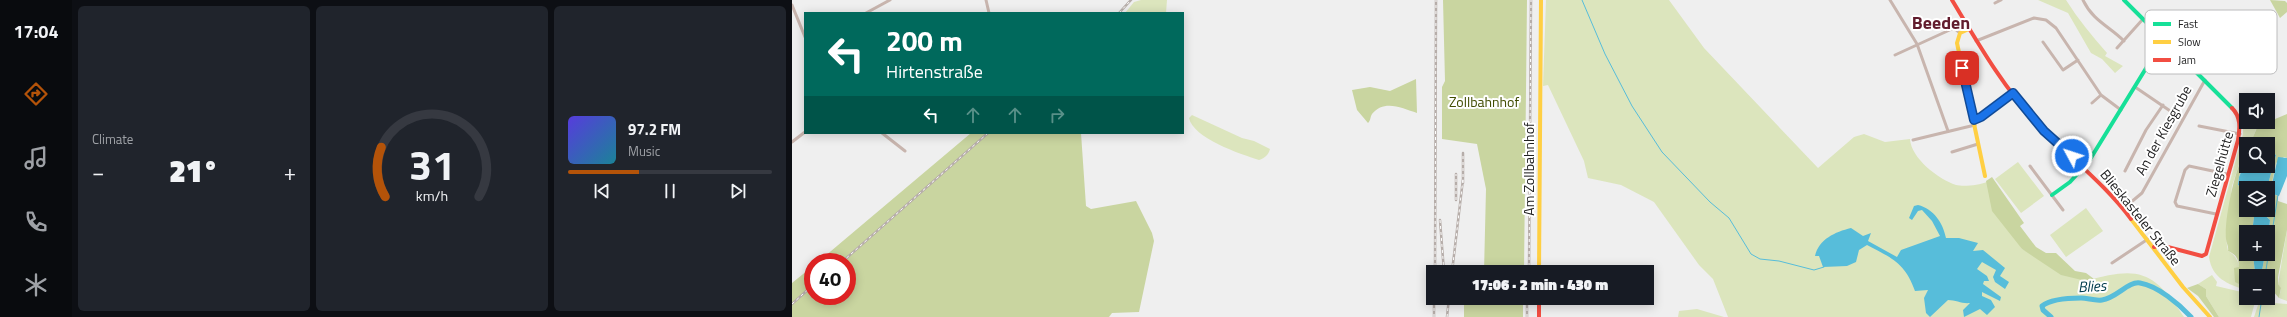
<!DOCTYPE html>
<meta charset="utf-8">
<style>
:root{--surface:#171b24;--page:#20242c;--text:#f1f3f6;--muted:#9ea1a6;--line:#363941;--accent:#b45309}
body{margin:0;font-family:"Titillium Web",sans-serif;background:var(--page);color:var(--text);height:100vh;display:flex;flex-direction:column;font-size:15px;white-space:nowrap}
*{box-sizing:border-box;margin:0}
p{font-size:13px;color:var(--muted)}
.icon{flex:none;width:22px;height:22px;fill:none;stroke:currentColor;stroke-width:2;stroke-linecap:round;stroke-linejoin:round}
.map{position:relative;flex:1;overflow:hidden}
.sheet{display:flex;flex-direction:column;gap:6px;padding:6px;background:#0d0f14;width:720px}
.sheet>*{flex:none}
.banner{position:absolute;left:12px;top:12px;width:380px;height:122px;border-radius:0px;box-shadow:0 2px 10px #0003;background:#00695c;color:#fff;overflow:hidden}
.tools{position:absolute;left:1447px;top:93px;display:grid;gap:8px}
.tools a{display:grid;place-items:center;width:36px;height:36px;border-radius:0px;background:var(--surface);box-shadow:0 2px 10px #0003;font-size:20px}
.speed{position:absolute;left:12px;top:253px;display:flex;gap:8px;font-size:20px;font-weight:700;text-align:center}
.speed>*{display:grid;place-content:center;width:52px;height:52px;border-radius:50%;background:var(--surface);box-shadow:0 2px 10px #0003;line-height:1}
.speed .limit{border:6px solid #d22;background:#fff;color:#111}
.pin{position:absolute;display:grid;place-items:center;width:34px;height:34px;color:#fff;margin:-17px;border-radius:8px;box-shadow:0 2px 6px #0006}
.me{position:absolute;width:44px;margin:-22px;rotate:310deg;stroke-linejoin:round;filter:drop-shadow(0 0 3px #0008)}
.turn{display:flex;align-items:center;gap:14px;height:84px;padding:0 16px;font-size:18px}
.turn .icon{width:52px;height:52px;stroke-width:2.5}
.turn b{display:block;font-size:28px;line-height:34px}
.lanes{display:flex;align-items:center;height:38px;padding:0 16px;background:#0003;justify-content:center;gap:20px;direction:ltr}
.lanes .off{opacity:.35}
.big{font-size:30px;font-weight:800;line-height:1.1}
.sheet .card{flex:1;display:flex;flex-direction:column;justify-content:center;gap:6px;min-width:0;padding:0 14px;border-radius:6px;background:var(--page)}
.sheet .dial{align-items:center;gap:0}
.dial svg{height:104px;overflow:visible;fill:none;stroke:var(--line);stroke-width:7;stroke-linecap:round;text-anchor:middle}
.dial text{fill:var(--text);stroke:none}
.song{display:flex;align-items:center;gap:12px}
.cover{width:48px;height:48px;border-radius:6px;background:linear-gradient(135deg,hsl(250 70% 55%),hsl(190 70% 35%))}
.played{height:4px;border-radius:2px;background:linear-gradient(90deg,var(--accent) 35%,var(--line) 35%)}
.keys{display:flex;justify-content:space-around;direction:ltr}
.heat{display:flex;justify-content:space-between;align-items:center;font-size:22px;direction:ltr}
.sheet .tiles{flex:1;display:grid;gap:6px;grid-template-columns:repeat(3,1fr)}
.trip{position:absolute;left:634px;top:265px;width:228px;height:40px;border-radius:0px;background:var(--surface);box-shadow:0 2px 10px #0003;font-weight:800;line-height:40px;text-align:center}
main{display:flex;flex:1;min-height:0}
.dock{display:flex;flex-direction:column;width:72px;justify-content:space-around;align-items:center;background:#090b0e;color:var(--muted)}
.dock .icon{width:28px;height:28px}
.dock .current{color:var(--accent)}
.dock b{font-size:18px;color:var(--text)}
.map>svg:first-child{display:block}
.green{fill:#dce5bd}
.forest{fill:#c9d5a0}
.water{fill:#57bdda}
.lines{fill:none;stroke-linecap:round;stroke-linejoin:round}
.stream{stroke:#57bdda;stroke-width:1}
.river{stroke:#57bdda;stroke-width:5}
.street{stroke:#c8b5ae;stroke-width:3}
.fast{stroke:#16e098;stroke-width:4}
.slow{stroke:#ffcf43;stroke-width:4}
.jam{stroke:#f24e42;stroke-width:4}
.rail-casing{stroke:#b6ada9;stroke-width:2.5}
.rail{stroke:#fff;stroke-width:1;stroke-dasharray:3;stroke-linecap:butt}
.route-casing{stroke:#114b97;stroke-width:10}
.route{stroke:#1a73e8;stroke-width:7}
.labels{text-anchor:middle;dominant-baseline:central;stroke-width:4;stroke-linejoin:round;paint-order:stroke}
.park-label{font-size:14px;fill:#404c00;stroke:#fff}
.street-label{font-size:14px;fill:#212122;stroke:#fff}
.water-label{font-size:15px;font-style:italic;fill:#013c4d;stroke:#fff}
.district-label{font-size:18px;font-weight:bold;fill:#611c2d;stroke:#fff}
.key{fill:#fff;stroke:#bcbcbd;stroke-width:1}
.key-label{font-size:11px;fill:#212122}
</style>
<main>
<nav class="dock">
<b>17:04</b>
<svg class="icon current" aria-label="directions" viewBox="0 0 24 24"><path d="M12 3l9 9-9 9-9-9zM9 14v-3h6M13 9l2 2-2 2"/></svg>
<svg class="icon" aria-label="music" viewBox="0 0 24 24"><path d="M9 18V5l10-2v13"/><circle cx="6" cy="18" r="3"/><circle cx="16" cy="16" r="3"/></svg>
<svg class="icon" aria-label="phone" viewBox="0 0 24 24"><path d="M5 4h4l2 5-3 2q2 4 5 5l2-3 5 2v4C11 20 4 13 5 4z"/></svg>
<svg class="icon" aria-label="climate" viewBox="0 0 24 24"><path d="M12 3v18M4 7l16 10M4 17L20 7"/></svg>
</nav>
<section class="sheet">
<div class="tiles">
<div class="card"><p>Climate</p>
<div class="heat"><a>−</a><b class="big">21°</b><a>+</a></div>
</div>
<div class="card dial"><svg viewBox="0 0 100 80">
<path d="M14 69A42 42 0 1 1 86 69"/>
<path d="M14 69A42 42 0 0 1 11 31" stroke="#b45309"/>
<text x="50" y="56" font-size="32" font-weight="700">31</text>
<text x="50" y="72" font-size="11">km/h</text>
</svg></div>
<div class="card">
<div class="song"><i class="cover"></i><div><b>97.2 FM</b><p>Music</p></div></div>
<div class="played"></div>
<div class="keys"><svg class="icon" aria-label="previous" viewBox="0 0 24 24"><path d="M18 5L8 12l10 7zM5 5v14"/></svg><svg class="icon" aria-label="pause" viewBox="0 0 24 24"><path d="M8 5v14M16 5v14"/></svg><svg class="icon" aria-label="next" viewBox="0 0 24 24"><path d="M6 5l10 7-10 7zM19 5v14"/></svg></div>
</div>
</div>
</section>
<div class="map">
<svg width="1495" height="317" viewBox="0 0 1495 317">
<rect width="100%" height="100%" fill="#efefef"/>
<path class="green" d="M349 0H375L374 13H333L342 2Z
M754 0H877L912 48 1026 168 1062 137 1072 134 1093 142 1118 139C1119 158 1146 179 1164 185 1172 187 1187 185 1195 182L1230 249 1293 281C1347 266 1361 270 1392 317H936L921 279 907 265 862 202 829 185 796 178 792 161 756 85 751 86Z
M1246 0H1274C1286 19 1300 36 1315 53L1313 56 1331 66 1323 73 1310 59 1299 53 1276 13Z
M400 115 450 138 462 141 478 149C477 154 473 158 467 160 448 154 401 138 397 118Z
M1454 116V122H1475L1465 127 1459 142 1458 144H1454V151L1449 158 1440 186 1434 239 1436 251C1449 258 1448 272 1451 286L1454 281V290C1435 284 1420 278 1417 257L1451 134V118Z
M1226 162 1252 196 1229 213 1203 179Z
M1294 208 1311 231 1274 257 1258 235Z
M1495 230V301L1487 298 1489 289 1486 284Z
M1420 275 1425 282 1424 286 1454 293V298H1464L1459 317H1427L1414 296V289L1406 284Z
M1467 302 1495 304V317H1462Z
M905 309 932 317H886L887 311Z"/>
<path class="forest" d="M651 0H735L732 272H692L694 189 685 144 650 139V87L653 81Z
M1478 0 1493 1 1495 3V12L1488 18Z
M624 79 625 113C610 108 592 99 580 114 578 117 579 120 576 123L565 110 560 90 578 87 598 91Z
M1495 114V158L1492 157 1484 163 1478 193 1486 196V201L1495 204V230L1486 277V284L1489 288 1487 298 1479 289 1476 292V276H1469L1473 254H1476L1478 220 1467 210H1476L1475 188 1484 155 1476 150V144H1458L1467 123 1476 122Z
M179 133H289L294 206 299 209 344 201 360 233 362 241 347 312 320 313 317 317H0V283L21 266V296H55V262H26Z
M1454 151C1454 163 1446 172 1446 185L1454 189V210H1463L1460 232H1454V254H1461L1463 273 1466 276H1454L1451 286 1443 282 1442 268 1447 267C1447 258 1443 254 1436 251 1437 246 1434 243 1434 239 1432 220 1443 166 1454 151Z
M1200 177 1232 223 1228 226 1244 247 1254 253H1264L1283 271 1294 273 1302 279 1294 281 1269 275 1230 249 1200 211 1194 181Z
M1406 284 1414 289V296L1427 317H1422L1406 296 1395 288Z
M672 298H731V317H672Z"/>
<path class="water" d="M1476 150 1484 155 1475 188 1454 189 1446 185 1447 177 1454 160V166H1476Z
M1486 157 1495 158V176L1487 196 1478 193Z
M1126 205C1142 209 1151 223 1154 238H1167L1186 243 1181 251 1191 250 1213 268 1208 276 1217 282 1213 289 1203 282 1201 277 1204 270 1190 262 1185 269 1195 276 1197 281H1192L1191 284 1209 297 1208 301 1190 292V296L1199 300 1203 307 1195 315 1188 309 1172 317 1171 310 1178 303C1170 304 1164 300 1156 300L1138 317 1134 313 1132 298 1136 290 1123 291C1113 263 1100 258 1075 245L1067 250 1064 262 1055 266 1031 267 1027 256H1023C1027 239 1043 232 1059 228L1071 236 1079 233 1076 241 1105 257 1109 250 1148 236 1140 221 1130 210 1126 211 1120 220 1117 218 1122 206Z
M1463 210H1467L1478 220 1476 240V232H1460Z
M1458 254H1473L1469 276 1463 273 1461 254Z"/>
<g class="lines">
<path class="stream" d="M790 0 813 54 840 106 870 152 918 202 937 218 959 254 968 259 987 261 1022 270 1032 267
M1473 276 1486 195
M1467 317 1470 298"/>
<path class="river" d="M1259 317 1251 310 1250 306C1259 299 1277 298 1289 298 1296 298 1302 301 1310 300 1325 298 1336 281 1348 283 1366 286 1387 304 1399 317"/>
<path class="street" d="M194 0 197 13
M1098 0 1125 44 1156 131
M1291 0C1301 21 1317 26 1332 41
M1203 3 1209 0
M0 5 13 37
M74 13 98 0
M1184 41 1242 18 1254 20 1264 28 1309 95 1329 110
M1251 42 1271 70 1286 60
M1325 48 1351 19
M1103 55 1162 28 1168 33
M1343 87 1390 119
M1300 103 1309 95
M1182 120 1189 117 1221 93
M1407 126 1448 134
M90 133 113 151
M1121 140 1183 125
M0 142 13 132
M1160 152 1186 144
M1238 166 1271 210
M1333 171 1354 130 1371 105
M1332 208 1350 193 1413 80
M1424 214 1385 206 1383 202 1393 170 1397 166 1435 174
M1320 263 1356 239"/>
<path class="fast" d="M1332 0 1440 108
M1260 195 1278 182 1297 161 1372 39"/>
<path class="slow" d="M1177 29 1168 33 1165 43 1193 176
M1339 219 1391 287 1418 317
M747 272 749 0"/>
<path class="jam" d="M1160 0C1186 43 1211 87 1245 123 1276 156 1312 183 1339 219
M1362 247 1368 245 1410 256 1414 254 1446 140C1448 128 1449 117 1440 108
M747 298V317"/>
<g class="rail-casing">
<path id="rail" d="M327 13 339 0
M671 183V153
M664 200V174
M648 220 652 272
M50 262 196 133
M643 272 644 0
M660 272 671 179
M737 272 739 0
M0 304 21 285
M642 317V298
M655 317 657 298
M735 317V298"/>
</g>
<use href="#rail" class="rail"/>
</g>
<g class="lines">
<g class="route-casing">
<path id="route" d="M1170 68 1182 120 1189 117 1221 93 1252 131 1280 156"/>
</g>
<use href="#route" class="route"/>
</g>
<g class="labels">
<g class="park-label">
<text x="692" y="101">Zollbahnhof</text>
</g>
<g class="street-label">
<text transform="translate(1371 130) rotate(-61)">An der Kiesgrube</text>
<text transform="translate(1427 164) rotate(-74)">Ziegelhütte</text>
<text transform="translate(736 169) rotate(-90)">Am Zollbahnhof</text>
<text transform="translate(1349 217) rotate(51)">Blieskasteler Straße</text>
</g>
<g class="water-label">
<text transform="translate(1300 286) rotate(-3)">Blies</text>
</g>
<g class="district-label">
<text x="1149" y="22">Beeden</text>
</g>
</g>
<rect x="1353" y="10" width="132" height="64" rx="6" class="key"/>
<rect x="1361" y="22" width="18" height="4" fill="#16e098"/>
<rect x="1361" y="40" width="18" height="4" fill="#ffcf43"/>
<rect x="1361" y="58" width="18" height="4" fill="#f24e42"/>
<g class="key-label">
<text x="1386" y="28">Fast</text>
<text x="1386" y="46">Slow</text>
<text x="1386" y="64">Jam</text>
</g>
</svg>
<div class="tools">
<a><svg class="icon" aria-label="sound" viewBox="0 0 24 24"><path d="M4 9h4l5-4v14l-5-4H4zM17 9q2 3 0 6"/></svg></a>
<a><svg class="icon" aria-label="search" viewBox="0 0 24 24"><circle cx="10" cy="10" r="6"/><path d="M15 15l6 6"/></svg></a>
<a><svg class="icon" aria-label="layers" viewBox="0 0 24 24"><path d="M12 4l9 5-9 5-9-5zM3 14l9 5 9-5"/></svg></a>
<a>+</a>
<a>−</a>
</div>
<div class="speed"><div class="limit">40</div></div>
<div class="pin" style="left:1170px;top:68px;background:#d93025"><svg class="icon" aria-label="arrive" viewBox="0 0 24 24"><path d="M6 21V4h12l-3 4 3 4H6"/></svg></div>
<svg class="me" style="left:1280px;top:156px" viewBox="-20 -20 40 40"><circle r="17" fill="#1a73e8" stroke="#fff" stroke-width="3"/><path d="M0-11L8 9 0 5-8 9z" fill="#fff"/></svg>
<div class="trip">17:06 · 2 min · 430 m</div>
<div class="banner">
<div class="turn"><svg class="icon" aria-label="left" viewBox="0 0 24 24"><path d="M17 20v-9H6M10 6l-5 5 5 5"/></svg><div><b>200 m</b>Hirtenstraße</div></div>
<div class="lanes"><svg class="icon" aria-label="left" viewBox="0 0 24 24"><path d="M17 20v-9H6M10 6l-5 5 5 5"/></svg><svg class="icon off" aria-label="ahead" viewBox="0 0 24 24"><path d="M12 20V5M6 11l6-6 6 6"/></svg><svg class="icon off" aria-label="ahead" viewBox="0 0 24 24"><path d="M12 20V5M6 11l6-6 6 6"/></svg><svg class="icon off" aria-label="right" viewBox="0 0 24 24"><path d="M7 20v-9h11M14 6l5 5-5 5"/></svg></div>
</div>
</div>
</main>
